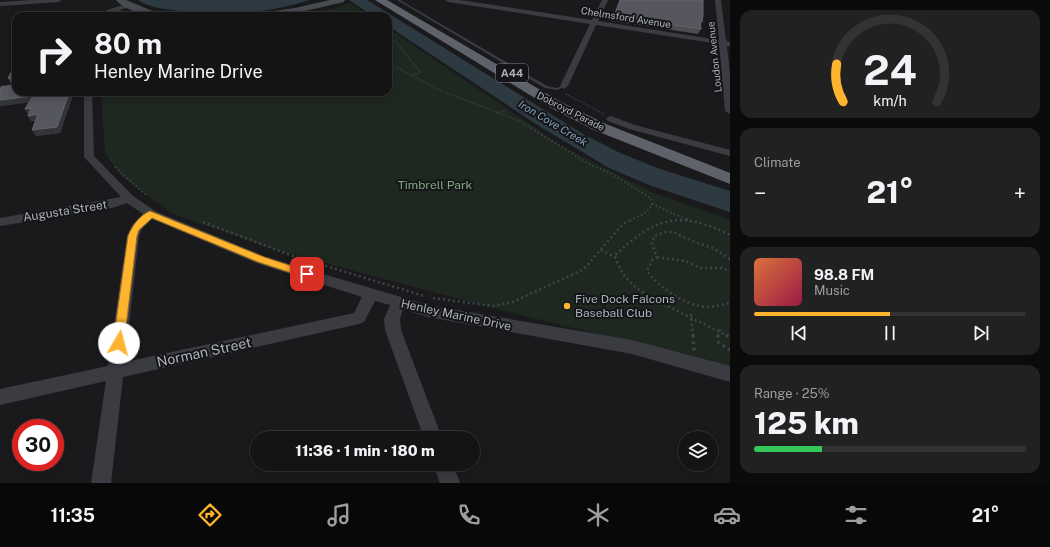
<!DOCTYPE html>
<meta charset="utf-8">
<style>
:root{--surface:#141415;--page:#212122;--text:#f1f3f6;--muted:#9d9ea0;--line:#333334;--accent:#ffb42f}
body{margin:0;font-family:"Public Sans",sans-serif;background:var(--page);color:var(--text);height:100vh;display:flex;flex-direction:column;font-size:15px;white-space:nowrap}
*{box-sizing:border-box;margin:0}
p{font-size:13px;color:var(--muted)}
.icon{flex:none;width:22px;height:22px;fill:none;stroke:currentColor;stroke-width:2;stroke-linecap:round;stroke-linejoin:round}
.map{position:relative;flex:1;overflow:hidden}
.sheet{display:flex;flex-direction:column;gap:10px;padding:10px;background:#0b0b0c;width:320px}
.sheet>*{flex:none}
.guide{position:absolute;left:12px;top:12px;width:380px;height:84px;border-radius:12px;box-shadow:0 2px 10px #0003,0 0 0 1px var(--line);background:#141415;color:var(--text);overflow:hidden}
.fabs{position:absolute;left:678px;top:431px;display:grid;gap:8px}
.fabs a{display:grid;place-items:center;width:40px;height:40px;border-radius:50%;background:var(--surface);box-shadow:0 2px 10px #0003,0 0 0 1px var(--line);font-size:20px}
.speed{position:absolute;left:12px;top:419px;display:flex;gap:8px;font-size:20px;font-weight:700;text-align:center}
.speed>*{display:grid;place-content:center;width:52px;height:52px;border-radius:50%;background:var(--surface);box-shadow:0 2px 10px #0003,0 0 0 1px var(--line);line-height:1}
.speed .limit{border:6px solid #d22;background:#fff;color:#111}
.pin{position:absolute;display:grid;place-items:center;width:34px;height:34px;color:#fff;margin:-17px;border-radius:8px;box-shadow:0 2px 6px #0006}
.me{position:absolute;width:44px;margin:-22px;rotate:8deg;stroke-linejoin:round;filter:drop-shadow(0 0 3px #0008)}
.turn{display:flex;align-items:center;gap:14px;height:84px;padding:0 16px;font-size:18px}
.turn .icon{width:52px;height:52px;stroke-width:2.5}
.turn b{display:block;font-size:28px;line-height:34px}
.big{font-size:30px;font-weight:800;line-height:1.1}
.sheet .widget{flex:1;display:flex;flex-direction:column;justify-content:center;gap:6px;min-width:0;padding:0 14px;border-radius:12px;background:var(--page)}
.sheet .dial{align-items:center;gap:0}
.dial svg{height:104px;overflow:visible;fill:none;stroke:var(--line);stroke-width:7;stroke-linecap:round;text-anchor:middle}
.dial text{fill:var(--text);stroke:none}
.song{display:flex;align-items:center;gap:12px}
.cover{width:48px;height:48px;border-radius:6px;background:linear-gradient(135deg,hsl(20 70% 55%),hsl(340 70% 35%))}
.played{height:4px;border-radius:2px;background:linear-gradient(90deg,var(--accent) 50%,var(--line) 50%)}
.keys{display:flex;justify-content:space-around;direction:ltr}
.heat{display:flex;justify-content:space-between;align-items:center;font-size:22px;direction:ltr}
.charge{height:6px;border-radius:3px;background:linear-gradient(90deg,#34c759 25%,var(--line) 0)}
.trip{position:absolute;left:250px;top:431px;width:230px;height:40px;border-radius:20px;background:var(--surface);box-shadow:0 2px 10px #0003,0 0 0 1px var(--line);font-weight:800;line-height:40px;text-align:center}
.tabs{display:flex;height:64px;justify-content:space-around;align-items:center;background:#080808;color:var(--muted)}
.tabs .icon{width:28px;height:28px}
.tabs .current{color:var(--accent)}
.tabs b{font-size:18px;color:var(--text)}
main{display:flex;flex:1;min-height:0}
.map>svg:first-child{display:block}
.green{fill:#1f2820}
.water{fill:#2e3a42}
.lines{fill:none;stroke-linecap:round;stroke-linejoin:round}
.path-far3{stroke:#404349;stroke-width:1.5;stroke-dasharray:1 1.5;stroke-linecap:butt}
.path-far2{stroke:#404349;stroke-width:2;stroke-dasharray:1.5 2.5;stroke-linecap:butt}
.path-far1{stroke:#404349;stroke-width:2.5;stroke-dasharray:2 3;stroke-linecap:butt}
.path{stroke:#404349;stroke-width:3.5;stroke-dasharray:2.5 4;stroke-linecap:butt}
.service{fill:#3a3c42;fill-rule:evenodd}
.minor{fill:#3a3c42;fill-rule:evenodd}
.secondary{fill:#484b52;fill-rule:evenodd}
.trunk{fill:#5e626a;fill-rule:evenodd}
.wall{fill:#4b4d52}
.shaded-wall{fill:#333438}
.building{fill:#56575e;stroke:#63656c}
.route{fill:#ffb42f;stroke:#a6751f}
.poi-dot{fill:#ffb42f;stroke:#151518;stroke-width:1.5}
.labels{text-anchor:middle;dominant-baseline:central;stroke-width:4;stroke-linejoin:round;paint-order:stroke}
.far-street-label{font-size:10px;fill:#abb1bd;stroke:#151518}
.shield{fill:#151518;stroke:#7e828c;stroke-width:1}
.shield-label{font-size:11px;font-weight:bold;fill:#abb1bd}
.far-water-label{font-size:11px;font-style:italic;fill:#7fa1bb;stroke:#151518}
.park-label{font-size:12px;fill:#80aa82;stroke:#151518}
.street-label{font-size:12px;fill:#abb1bd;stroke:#151518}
.poi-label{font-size:12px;fill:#abb1bd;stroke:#151518;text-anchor:start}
.near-street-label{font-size:14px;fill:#abb1bd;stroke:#151518}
</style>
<main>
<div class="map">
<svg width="730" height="483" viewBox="0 0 730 483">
<rect width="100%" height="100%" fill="#1a1a1c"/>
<path class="green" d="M350 3 369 16H289L336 8Z
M388 28 562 146 652 192 730 220V367L497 309 269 248 171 213 120 175 105 153 101 92H388Z"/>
<path class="water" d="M138 0H310C267 14 223 16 179 11 164 9 150 8 138 0Z
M349 0H367L583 134 620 153 660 169 730 191V212L649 185 609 168 539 126 388 26V16H373Z"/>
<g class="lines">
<path class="path-far3" d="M174 13 208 15 253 13
M342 16H351
M388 35C401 46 409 60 420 72L418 74 411 75
M388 61 392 65 437 89 522 122 532 129
M566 94 604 114
M496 113 507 110"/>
<path class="path-far2" d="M531 128 589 164 610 173 651 198 652 204 647 212 631 220
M115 167 147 196
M652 204 688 220"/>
<path class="path-far1" d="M686 219 688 220
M203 222 290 255 424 296
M601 250 619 259
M657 257 686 261 700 268H723L730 272
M730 259 715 249 687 239 674 232H665L654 236 652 243 657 257 652 260 647 271C660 288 683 304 705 307 713 307 722 305 730 303
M433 298 493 306 513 302 584 269 623 224 633 219
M691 314 693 336
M718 336 720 329
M728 336 655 300 635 287 623 274 614 256C655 218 678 209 730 235"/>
<path class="path" d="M693 335 694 351
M718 335 717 338 719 343 730 350
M726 335 730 337"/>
<path class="service" d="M397 0H400L547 86 557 88 564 85 566 86 557 90 545 88Z"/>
<path class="minor" d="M32 0H62L59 2 0 6V2Z
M445 0H460L592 20 602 0H608L598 21 719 40 715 0H721L726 41 730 42V46H727L730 73V114L725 111 719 44 596 25 568 86 564 89 560 86 590 24 448 2Z
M129 3 132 5 131 6C120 10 109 16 98 16L107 10Z
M16 84V90L0 92V86Z
M84 92H92L94 156 133 196 155 211 266 257 428 305 632 340 730 366V382L632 354 428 317 403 309 400 319 401 330 442 438H424L385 330 384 319 390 305 375 301 364 322 359 324 123 377 111 483H91L106 381 0 405V389L108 366 127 236 133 224 143 214 127 203 112 208 0 226V218L121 197 84 157ZM152 219 256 263 362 297 354 313 125 362 139 236 142 229Z
M611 116 635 125 730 150V156L629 129 608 121 606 119 608 117Z
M433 464H453L460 483H440Z"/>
<path class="secondary" d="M116 0H126L150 10 168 14 169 16C152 16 129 14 116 0Z
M330 0H345L344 2C314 9 288 16 257 16L261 13 295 8Z"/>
<path class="trunk" d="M375 0H387L561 102 606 124 730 173V184L594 130 551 108Z"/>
</g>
<path class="wall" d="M620 0 702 22 700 25 701 29 698 34 613 21Z
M13 69H16V92H73L71 101 60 133 36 136 32 130 36 121H31L28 116V114L25 109 29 102 0 106V90L1 89 2 87 14 85V83H11L8 78Z"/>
<path class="shaded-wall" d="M69 92H73L71 101 60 133 36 136 32 130Z
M33 96 36 102 0 106V100Z
M31 108 29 115 25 109Z
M38 114 41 120 31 121 28 116Z"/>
<path class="building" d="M620 0H703V15L702 22H700L701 29 614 16Z
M13 69H16V92H69L68 96 57 127 32 130 38 114 28 116 31 108 25 109 33 96 0 100V90L1 89 2 87 14 85V77L8 78Z"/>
<path class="route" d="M150 211 264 257 310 272 312 274 310 277 307 278 258 262 152 218 139 230 137 236 124 343 123 346 119 347 115 346 113 343 128 236C132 226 140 215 150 211Z"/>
<circle class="poi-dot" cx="567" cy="306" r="4"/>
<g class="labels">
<g class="far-street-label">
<text transform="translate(626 17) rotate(9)">Chelmsford Avenue</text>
<text transform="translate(714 57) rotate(-96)">Loudon Avenue</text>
<text transform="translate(571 111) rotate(27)">Dobroyd Parade</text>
</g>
<rect class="shield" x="496" y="64" width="32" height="18" rx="3"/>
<g class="shield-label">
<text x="512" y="73">A44</text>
</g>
<g class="far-water-label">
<text transform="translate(553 123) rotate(31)">Iron Cove Creek</text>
</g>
<g class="park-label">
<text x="435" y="185">Timbrell Park</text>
</g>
<g class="street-label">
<text transform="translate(65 211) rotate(-9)">Augusta Street</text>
<text transform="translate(456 315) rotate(12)">Henley Marine Drive</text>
</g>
<g class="poi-label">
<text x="575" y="299">Five Dock Falcons<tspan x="575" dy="14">Baseball Club</tspan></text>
</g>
<g class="near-street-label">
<text transform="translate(204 352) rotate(-12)">Norman Street</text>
</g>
</g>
</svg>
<div class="fabs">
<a><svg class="icon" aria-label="layers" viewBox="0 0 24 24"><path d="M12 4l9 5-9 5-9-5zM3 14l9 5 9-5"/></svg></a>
</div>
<div class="speed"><div class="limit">30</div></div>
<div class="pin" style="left:307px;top:274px;background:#d93025"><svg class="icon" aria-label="arrive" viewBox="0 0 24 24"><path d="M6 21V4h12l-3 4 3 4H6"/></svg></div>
<svg class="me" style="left:119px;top:343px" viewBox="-20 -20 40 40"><circle r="19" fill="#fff"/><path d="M0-13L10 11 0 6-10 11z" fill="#ffb42f"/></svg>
<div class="trip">11:36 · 1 min · 180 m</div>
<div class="guide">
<div class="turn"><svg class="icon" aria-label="right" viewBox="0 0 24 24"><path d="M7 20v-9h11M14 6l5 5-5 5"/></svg><div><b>80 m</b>Henley Marine Drive</div></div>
</div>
</div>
<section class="sheet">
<div class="widget dial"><svg viewBox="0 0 100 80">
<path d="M14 69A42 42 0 1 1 86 69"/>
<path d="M14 69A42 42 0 0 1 9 40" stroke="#ffb42f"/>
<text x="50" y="56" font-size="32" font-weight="700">24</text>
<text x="50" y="72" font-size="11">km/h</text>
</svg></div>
<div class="widget"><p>Climate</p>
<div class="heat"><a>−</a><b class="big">21°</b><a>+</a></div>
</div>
<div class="widget">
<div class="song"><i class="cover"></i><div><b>98.8 FM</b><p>Music</p></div></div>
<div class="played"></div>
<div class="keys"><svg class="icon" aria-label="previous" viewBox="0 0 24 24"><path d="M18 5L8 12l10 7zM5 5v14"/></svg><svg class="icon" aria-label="pause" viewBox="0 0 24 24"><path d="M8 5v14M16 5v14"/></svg><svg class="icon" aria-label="next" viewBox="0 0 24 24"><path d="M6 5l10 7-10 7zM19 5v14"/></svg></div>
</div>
<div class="widget"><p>Range · 25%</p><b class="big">125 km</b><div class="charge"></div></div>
</section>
</main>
<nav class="tabs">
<b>11:35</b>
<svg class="icon current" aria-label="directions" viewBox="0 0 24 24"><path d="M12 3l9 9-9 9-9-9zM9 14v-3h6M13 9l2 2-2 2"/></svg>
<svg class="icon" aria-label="music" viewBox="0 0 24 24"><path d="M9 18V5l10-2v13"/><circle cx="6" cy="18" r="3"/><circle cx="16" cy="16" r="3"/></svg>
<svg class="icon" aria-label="phone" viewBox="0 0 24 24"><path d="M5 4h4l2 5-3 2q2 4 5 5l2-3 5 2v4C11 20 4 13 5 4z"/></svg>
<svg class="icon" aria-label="climate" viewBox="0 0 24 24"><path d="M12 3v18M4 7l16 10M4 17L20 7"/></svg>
<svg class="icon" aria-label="car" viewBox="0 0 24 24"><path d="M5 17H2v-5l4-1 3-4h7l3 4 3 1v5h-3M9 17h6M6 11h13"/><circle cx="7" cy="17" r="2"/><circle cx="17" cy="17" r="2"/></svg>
<svg class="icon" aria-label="filters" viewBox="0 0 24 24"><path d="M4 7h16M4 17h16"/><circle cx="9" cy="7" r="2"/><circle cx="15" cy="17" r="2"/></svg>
<b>21°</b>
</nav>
